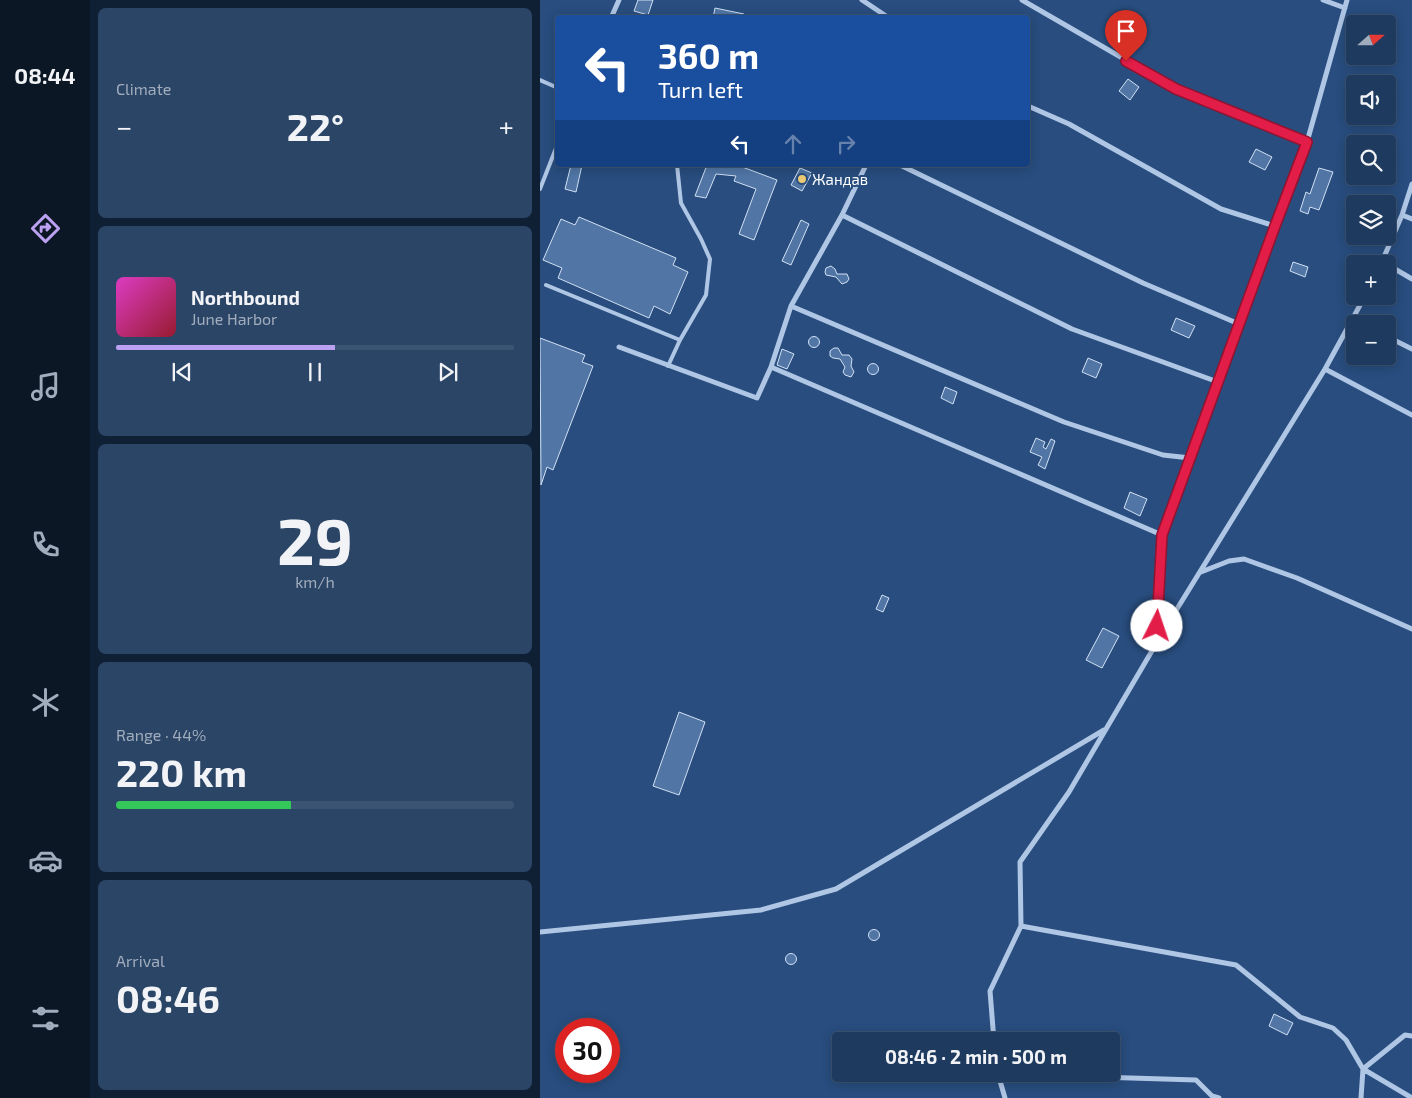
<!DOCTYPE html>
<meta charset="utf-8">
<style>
:root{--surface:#1e3a5e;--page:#2b4567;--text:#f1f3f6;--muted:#a1adbc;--line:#3c5473;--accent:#bca0f2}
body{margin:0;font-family:"Exo 2",sans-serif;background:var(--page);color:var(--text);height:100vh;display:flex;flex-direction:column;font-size:19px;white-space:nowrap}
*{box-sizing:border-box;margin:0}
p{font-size:16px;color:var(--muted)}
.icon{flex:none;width:28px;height:28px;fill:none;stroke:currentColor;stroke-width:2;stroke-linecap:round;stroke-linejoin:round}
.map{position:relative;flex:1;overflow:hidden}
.side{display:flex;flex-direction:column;gap:8px;padding:8px;background:#102034;width:450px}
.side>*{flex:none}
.guide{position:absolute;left:15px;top:15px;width:475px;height:152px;border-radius:5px;box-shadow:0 2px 12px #0003,0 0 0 1px var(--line);background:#1a4fa0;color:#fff;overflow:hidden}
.needle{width:32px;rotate:69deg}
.buttons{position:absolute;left:806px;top:15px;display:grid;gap:10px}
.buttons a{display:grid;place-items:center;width:50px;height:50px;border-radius:5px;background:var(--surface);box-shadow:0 2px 12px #0003,0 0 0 1px var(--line);font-size:25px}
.speed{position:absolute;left:15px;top:1018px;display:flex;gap:10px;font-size:25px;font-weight:700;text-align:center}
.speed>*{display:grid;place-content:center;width:65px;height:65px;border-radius:50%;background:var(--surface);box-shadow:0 2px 12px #0003,0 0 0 1px var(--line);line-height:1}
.speed .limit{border:8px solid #d22;background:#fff;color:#111}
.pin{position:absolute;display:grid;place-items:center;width:42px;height:42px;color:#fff;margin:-51px -21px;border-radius:50% 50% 50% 0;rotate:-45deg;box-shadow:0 0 5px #0007}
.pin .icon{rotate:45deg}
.me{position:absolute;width:55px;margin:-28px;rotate:4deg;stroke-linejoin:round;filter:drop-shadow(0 0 4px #0008)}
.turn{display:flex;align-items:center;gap:18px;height:105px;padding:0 20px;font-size:22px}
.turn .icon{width:65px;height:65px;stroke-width:2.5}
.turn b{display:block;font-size:35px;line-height:42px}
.lanes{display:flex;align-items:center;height:48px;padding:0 20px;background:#0003;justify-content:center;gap:25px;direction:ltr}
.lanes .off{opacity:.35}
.big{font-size:38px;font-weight:700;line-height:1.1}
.side .tile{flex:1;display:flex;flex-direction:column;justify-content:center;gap:8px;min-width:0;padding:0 18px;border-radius:8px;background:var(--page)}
.side .dial{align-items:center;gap:0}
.dial b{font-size:65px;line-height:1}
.song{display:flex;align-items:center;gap:15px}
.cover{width:60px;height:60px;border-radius:8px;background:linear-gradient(135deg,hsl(310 70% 55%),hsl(350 70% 35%))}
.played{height:5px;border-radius:2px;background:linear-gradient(90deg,var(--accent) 55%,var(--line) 55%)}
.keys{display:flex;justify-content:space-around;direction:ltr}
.heat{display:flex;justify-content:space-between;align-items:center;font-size:28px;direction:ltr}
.charge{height:8px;border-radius:4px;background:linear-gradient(90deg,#34c759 44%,var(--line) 0)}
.trip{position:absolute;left:292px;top:1032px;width:288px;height:50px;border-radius:5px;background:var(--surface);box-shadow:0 2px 12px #0003,0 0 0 1px var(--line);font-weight:700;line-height:50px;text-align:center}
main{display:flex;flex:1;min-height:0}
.tab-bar{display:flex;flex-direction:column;width:90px;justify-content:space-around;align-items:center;background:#0c1726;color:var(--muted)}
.tab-bar .icon{width:35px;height:35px}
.tab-bar .active{color:var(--accent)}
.tab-bar b{font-size:22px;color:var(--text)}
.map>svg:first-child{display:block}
.building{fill:#5176a6;stroke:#d1e1f4}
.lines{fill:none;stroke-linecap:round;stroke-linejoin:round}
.lane{stroke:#afc6e5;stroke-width:4}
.street{stroke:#afc6e5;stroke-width:5}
.route-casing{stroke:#92132f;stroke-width:12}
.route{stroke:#e11d48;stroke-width:9}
.poi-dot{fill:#eccb75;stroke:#284d7e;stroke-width:2}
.labels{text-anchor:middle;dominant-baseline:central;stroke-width:4;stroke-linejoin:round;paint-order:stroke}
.poi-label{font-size:15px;fill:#fff;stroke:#284d7e;text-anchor:start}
</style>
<main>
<nav class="tab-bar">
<b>08:44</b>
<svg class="icon active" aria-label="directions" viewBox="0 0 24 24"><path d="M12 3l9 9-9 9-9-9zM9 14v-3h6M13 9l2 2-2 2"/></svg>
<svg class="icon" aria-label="music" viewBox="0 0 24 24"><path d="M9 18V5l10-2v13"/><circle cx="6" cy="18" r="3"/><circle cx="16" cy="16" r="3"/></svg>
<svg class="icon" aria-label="phone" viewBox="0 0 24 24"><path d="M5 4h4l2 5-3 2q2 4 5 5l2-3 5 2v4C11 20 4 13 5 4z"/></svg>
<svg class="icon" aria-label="climate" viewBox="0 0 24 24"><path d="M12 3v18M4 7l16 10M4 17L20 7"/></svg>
<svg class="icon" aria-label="car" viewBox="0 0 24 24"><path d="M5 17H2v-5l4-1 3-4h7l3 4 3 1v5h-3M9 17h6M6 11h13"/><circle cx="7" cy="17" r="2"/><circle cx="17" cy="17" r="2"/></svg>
<svg class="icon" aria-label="filters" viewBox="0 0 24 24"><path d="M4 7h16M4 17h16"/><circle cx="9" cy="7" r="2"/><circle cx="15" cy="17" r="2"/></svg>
</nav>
<section class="side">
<div class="tile"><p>Climate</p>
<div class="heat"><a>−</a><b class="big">22°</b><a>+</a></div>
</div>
<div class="tile">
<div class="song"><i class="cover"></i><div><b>Northbound</b><p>June Harbor</p></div></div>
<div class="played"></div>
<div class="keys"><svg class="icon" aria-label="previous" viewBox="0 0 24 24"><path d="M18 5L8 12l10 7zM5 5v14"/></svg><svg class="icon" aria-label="pause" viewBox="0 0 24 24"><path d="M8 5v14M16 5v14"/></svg><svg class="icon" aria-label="next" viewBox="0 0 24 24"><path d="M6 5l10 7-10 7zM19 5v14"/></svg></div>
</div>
<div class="tile dial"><b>29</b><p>km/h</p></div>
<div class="tile"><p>Range · 44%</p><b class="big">220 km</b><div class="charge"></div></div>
<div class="tile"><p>Arrival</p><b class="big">08:46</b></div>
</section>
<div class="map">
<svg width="872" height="1098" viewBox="0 0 872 1098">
<rect width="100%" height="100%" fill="#284d7e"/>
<path class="building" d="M98 0H113L108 15 94 11Z
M175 8 204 14V18H173Z
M588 79 599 87 590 100 579 91Z
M716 149 732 157 725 170 709 162Z
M31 165H42L36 192 25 189Z
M167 165H197L237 180 214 240 199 234 216 189 194 181 196 176 176 174 166 198 155 196Z
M260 168 272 173 262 191 251 185Z
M779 168 793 172 779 210 770 207 768 214 760 211 766 192 770 194Z
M39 217 136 258 133 265 148 272 130 314 114 306 109 318 18 278 22 268 3 260 21 219 35 225Z
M261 220 269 224 251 265 242 261Z
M753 262 768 267 765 277 750 271Z
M291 266 295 269 297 274H307L309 279 307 282 302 284 296 277 286 275 285 272 286 268Z
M636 318 655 326 649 338 631 330Z
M268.5 342a5.5 5.5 0 1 1 11 0a5.5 5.5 0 1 1-11 0Z
M0 338 45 355 42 362 53 366 13 470 7 467 1 485Z
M298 348 302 355H309L312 359 311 366 314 372 311 377 305 375 303 372 305 367 300 359 293 358 290 356V351L294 348Z
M242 349 254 354 247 369 237 365Z
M548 358 562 364 556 378 542 372Z
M327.5 369a5.5 5.5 0 1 1 11 0a5.5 5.5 0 1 1-11 0Z
M405 387 417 392 413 404 401 398Z
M496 438 505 442 503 447 506 449 511 439 515 441 505 469 498 465 502 457 490 452Z
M590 492 607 499 600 516 584 508Z
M342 595 349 598 343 612 336 609Z
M563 628 579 636 562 668 546 660Z
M139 712 165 722 139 795 113 786Z
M328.5 935a5.5 5.5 0 1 1 11 0a5.5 5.5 0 1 1-11 0Z
M245.5 959a5.5 5.5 0 1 1 11 0a5.5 5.5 0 1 1-11 0Z
M734 1014 753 1023 747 1035 729 1026Z"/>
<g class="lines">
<path class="lane" d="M0 80 18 88
M0 189 18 143
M6 285 140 340
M128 366 140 340 166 295 170 259 161 239 141 203 137 165"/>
<path class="street" d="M322 0 349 18
M482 0 636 89 767 142
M783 0 805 8
M71 18 79 0
M488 106 529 124 681 209 735 226
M360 165 603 283 699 324
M302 215 532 329 678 382
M862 215 872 219
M841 264 862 215 872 184
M848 265 872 279
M251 306 524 422 623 455 650 458
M848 337 872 349
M79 347 217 398 231 367 251 306 302 215 326 165
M231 367 622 535
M785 369 872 415
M661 572 689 561 704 559 757 578 872 629
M616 643 785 369 825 296
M481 926 696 965 760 1017 793 1028 806 1040 823 1069 872 1098
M0 932 221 910 296 889 564 730
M454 1041 450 991 481 926 480 862 529 792 616 644 622 535 735 226 767 142 807 0
M458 1074 465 1098
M537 1074 558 1077 656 1080 672 1096 679 1098
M821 1098 823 1069 865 1035 872 1036"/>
</g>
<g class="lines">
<g class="route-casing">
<path id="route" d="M586 61 636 89 767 142 735 226 622 535 617 626"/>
</g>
<use href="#route" class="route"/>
</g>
<circle class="poi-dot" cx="262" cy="179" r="5"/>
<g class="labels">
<g class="poi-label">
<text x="272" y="179">Жандав</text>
</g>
</g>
</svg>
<div class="buttons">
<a><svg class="needle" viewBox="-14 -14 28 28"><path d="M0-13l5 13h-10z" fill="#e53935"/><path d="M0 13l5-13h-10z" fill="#a1adbc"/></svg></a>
<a><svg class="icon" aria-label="sound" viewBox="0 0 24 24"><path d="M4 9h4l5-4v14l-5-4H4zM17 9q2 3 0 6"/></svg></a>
<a><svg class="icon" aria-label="search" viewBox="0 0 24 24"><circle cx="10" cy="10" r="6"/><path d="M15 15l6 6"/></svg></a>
<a><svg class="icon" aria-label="layers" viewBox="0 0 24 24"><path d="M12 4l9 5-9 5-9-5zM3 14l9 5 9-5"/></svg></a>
<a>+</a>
<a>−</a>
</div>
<div class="speed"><div class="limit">30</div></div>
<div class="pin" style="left:586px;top:61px;background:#d93025"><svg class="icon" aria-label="arrive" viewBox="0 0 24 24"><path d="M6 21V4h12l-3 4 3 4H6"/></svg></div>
<svg class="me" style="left:617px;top:626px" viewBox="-20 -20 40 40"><circle r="19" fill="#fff"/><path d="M0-13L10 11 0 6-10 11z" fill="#e11d48"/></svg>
<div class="trip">08:46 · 2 min · 500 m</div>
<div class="guide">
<div class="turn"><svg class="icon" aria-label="left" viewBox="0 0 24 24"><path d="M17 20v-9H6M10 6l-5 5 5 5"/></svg><div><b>360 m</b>Turn left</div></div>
<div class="lanes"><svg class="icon" aria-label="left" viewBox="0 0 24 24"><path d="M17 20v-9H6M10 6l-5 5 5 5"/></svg><svg class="icon off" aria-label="ahead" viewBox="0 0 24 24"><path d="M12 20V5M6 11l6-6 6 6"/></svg><svg class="icon off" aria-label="right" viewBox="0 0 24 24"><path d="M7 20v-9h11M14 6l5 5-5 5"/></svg></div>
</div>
</div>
</main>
